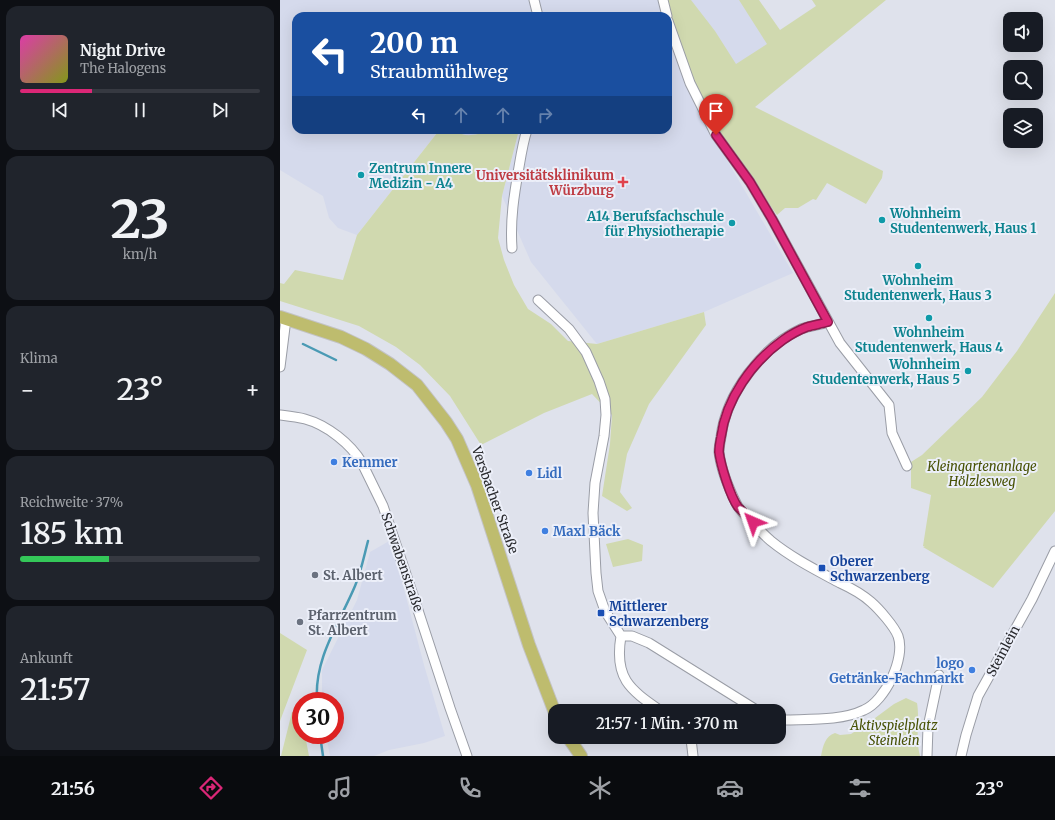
<!DOCTYPE html>
<html lang="de">
<meta charset="utf-8">
<style>
:root{--surface:#171b24;--page:#20242c;--text:#f1f3f6;--muted:#9ea1a6;--line:#363941;--accent:#db2777}
body{margin:0;font-family:Merriweather,serif;background:var(--page);color:var(--text);height:100vh;display:flex;flex-direction:column;font-size:15px;white-space:nowrap}
*{box-sizing:border-box;margin:0}
p{font-size:13px;color:var(--muted)}
.icon{flex:none;width:22px;height:22px;fill:none;stroke:currentColor;stroke-width:2;stroke-linecap:round;stroke-linejoin:round}
.map{position:relative;flex:1;overflow:hidden}
.drawer{display:flex;flex-direction:column;gap:6px;padding:6px;background:#0d0f14;width:280px}
.drawer>*{flex:none}
.guide{position:absolute;left:12px;top:12px;width:380px;height:122px;border-radius:12px;box-shadow:0 4px 16px #0002;background:#1a4fa0;color:#fff;overflow:hidden}
.tools{position:absolute;left:723px;top:12px;display:grid;gap:8px}
.tools a{display:grid;place-items:center;width:40px;height:40px;border-radius:8px;background:var(--surface);box-shadow:0 4px 16px #0002;font-size:20px}
.speed{position:absolute;left:12px;top:692px;display:flex;gap:8px;font-size:20px;font-weight:700;text-align:center}
.speed>*{display:grid;place-content:center;width:52px;height:52px;border-radius:50%;background:var(--surface);box-shadow:0 4px 16px #0002;line-height:1}
.speed .limit{border:6px solid #d22;background:#fff;color:#111}
.pin{position:absolute;display:grid;place-items:center;width:34px;height:34px;color:#fff;margin:-41px -17px;border-radius:50% 50% 50% 0;rotate:-45deg;box-shadow:0 0 4px #0007}
.pin .icon{rotate:45deg}
.me{position:absolute;width:44px;margin:-22px;rotate:317deg;stroke-linejoin:round;filter:drop-shadow(0 0 3px #0008)}
.turn{display:flex;align-items:center;gap:14px;height:84px;padding:0 12px;font-size:18px}
.turn .icon{width:52px;height:52px;stroke-width:2.5}
.turn b{display:block;font-size:28px;line-height:34px}
.lanes{display:flex;align-items:center;height:38px;padding:0 12px;background:#0003;justify-content:center;gap:20px;direction:ltr}
.lanes .off{opacity:.35}
.big{font-size:30px;font-weight:600;line-height:1.1}
.drawer .tile{flex:1;display:flex;flex-direction:column;justify-content:center;gap:6px;min-width:0;padding:0 14px;border-radius:12px;background:var(--page)}
.drawer .dial{align-items:center;gap:0}
.dial b{font-size:52px;line-height:1}
.song{display:flex;align-items:center;gap:12px}
.cover{width:48px;height:48px;border-radius:6px;background:linear-gradient(135deg,hsl(320 70% 55%),hsl(70 70% 35%))}
.played{height:4px;border-radius:2px;background:linear-gradient(90deg,var(--accent) 30%,var(--line) 30%)}
.keys{display:flex;justify-content:space-around;direction:ltr}
.heat{display:flex;justify-content:space-between;align-items:center;font-size:22px;direction:ltr}
.charge{height:6px;border-radius:3px;background:linear-gradient(90deg,#34c759 37%,var(--line) 0)}
.trip{position:absolute;left:268px;top:704px;width:238px;height:40px;border-radius:12px;background:var(--surface);box-shadow:0 4px 16px #0002;font-weight:600;line-height:40px;text-align:center}
.dock{display:flex;height:64px;justify-content:space-around;align-items:center;background:#090b0e;color:var(--muted)}
.dock .icon{width:28px;height:28px}
.dock .selected{color:var(--accent)}
.dock b{font-size:18px;color:var(--text)}
main{display:flex;flex:1;min-height:0}
.map>svg:first-child{display:block}
.built{fill:#d5daec}
.green{fill:#d0d9af}
.lines{fill:none;stroke-linecap:round;stroke-linejoin:round}
.stream{stroke:#4a9ab4;stroke-width:2.5}
.minor-casing{stroke:#9a9da6;stroke-width:11}
.major-casing{stroke:#c3c3c4;stroke-width:14}
.minor{stroke:#fff;stroke-width:9}
.major{stroke:#bebc6e;stroke-width:12}
.route-casing{stroke:#8e194d;stroke-width:10}
.route{stroke:#db2777;stroke-width:7}
.culture-dot{fill:#0f9aa8;stroke:#eceff9;stroke-width:1.5}
.health-dot{fill:#e0444e;stroke:#eceff9;stroke-width:1.5}
.shop-dot{fill:#3f7fe0;stroke:#eceff9;stroke-width:1.5}
.transit-dot{fill:#1a4fb4;stroke:#eceff9;stroke-width:1.5}
.worship-dot{fill:#6b7280;stroke:#eceff9;stroke-width:1.5}
.labels{text-anchor:middle;dominant-baseline:central;stroke-width:4;stroke-linejoin:round;paint-order:stroke}
.culture-label{font-size:13px;font-weight:bold;fill:#0d838f;stroke:#eceff9;text-anchor:start}
.health-label{font-size:13px;font-weight:bold;fill:#be3a42;stroke:#eceff9;text-anchor:end}
.shop-label{font-size:13px;font-weight:bold;fill:#366cbe;stroke:#eceff9;text-anchor:start}
.park-label{font-size:13px;font-style:italic;fill:#485205;stroke:#eceff9}
.street-label{font-size:13px;fill:#28292d;stroke:#eceff9}
.transit-label{font-size:13px;font-weight:bold;fill:#164399;stroke:#eceff9;text-anchor:start}
.worship-label{font-size:13px;font-weight:bold;fill:#5b616d;stroke:#eceff9;text-anchor:start}
</style>
<main>
<section class="drawer">
<div class="tile">
<div class="song"><i class="cover"></i><div><b>Night Drive</b><p>The Halogens</p></div></div>
<div class="played"></div>
<div class="keys"><svg class="icon" aria-label="previous" viewBox="0 0 24 24"><path d="M18 5L8 12l10 7zM5 5v14"/></svg><svg class="icon" aria-label="pause" viewBox="0 0 24 24"><path d="M8 5v14M16 5v14"/></svg><svg class="icon" aria-label="next" viewBox="0 0 24 24"><path d="M6 5l10 7-10 7zM19 5v14"/></svg></div>
</div>
<div class="tile dial"><b>23</b><p>km/h</p></div>
<div class="tile"><p>Klima</p>
<div class="heat"><a>−</a><b class="big">23°</b><a>+</a></div>
</div>
<div class="tile"><p>Reichweite · 37%</p><b class="big">185 km</b><div class="charge"></div></div>
<div class="tile"><p>Ankunft</p><b class="big">21:57</b></div>
</section>
<div class="map">
<svg width="775" height="756" viewBox="0 0 775 756">
<rect width="100%" height="100%" fill="#dfe2ec"/>
<path class="built" d="M0 0H463L493 47 421 116 513 273 424 312 317 344 251 262 222 196 239 130H388V16H16V130H164L157 133 77 235 58 228 49 218 43 196 0 170Z
M175 130H200L198 134 189 136 179 134Z
M111 540 144 665 165 736 144 743 109 750 94 756H50L46 735H55V701H42V670L77 600 90 552Z"/>
<path class="green" d="M388 0H411L435 31 456 64 487 44 459 0H479L500 30 536 6 532 0H606L475 107 603 171 602 178 586 204 547 183 536 200 533 199 518 208H505L497 215 440 135 415 88 389 14Z
M164 130H175C182 136 189 136 198 134L200 130H239L222 196 218 238 224 260 234 285 248 309 271 324 288 341 317 344 424 312 426 325 369 404 347 454 340 492 352 508 347 511 322 496 330 444 332 415 312 394 264 413 201 445 170 396 140 365 116 347 79 326 0 301V283L4 284 15 270 63 280 77 235 157 133Z
M775 293V511L713 588 643 547H645L643 546 651 495 631 488V462L642 455 702 397 737 351Z
M348 539 363 545 362 561 333 567 326 544Z
M0 633 27 650 0 721Z
M626 698 637 703C640 721 635 738 640 756H541C543 746 545 736 555 733L560 735 571 734 591 721 614 704Z
M12 712 21 713V735H25L29 756H1Z"/>
<g class="lines">
<path class="stream" d="M23 344 56 360
M37 701C34 658 59 624 75 586 81 572 84 556 88 541
M40 735 43 756"/>
<g class="minor-casing">
<path id="minor" d="M254 0 258 16
M383 0 387 16
M388 21 410 83 436 135 470 182 492 219 560 343 609 405 612 433 627 466
M232 248C230 220 234 195 239 167 241 155 243 142 247 130
M258 300 289 329 306 352 319 381 325 399 326 415 324 436 315 483 313 513 316 573 318 591 325 611 341 636C334 678 349 689 381 711
M0 367 6 319
M0 415C8 416 17 417 25 419 47 425 71 444 82 463L103 506 133 595 170 708 187 756
M341 636H352L369 643 478 711
M499 718 504 720C529 719 562 721 584 710 605 701 626 658 618 636 614 626 599 609 591 602 582 594 571 588 560 583 536 570 512 558 491 541 484 535 461 512 457 505 449 489 441 470 439 452 439 448 440 442 441 437 446 394 482 347 521 329 529 326 539 325 548 322
M409 737 411 739 413 756
M647 756 648 727 659 675
M681 756 686 735 698 696 752 599 775 551"/>
</g>
<g class="major-casing">
<path id="major" d="M0 317 61 337 86 349 110 364 137 385 166 422 177 439 197 485 249 645 275 713
M288 737 301 756"/>
</g>
<use href="#minor" class="minor"/>
<use href="#major" class="major"/>
</g>
<g class="lines">
<g class="route-casing">
<path id="route" d="M436 135 470 182 492 219 548 322C541 324 534 325 527 327 519 330 510 335 503 340 472 362 446 399 441 437 440 442 439 448 439 452 441 466 450 496 458 507 463 512 468 517 473 522"/>
</g>
<use href="#route" class="route"/>
</g>
<g class="culture-dot">
<circle cx="81" cy="175" r="4"/>
<circle cx="602" cy="220" r="4"/>
<circle cx="452" cy="223" r="4"/>
<circle cx="638" cy="266" r="4"/>
<circle cx="649" cy="318" r="4"/>
<circle cx="688" cy="371" r="4"/>
</g>
<path class="health-dot" d="M341 176h4v4h4v4h-4v4h-4v-4h-4v-4h4z"/>
<g class="shop-dot">
<circle cx="54" cy="462" r="4"/>
<circle cx="249" cy="473" r="4"/>
<circle cx="265" cy="531" r="4"/>
<circle cx="692" cy="670" r="4"/>
</g>
<g class="transit-dot">
<rect x="538" y="564" width="8" height="8" rx="2"/>
<rect x="317" y="609" width="8" height="8" rx="2"/>
</g>
<g class="worship-dot">
<circle cx="35" cy="575" r="4"/>
<circle cx="20" cy="622" r="4"/>
</g>
<g class="labels">
<g class="culture-label">
<text x="89" y="168">Zentrum Innere<tspan x="89" dy="15">Medizin - A4</tspan></text>
<text x="610" y="213">Wohnheim<tspan x="610" dy="15">Studentenwerk, Haus 1</tspan></text>
<text x="444" y="216" text-anchor="end">A14 Berufsfachschule<tspan x="444" dy="15">für Physiotherapie</tspan></text>
<text x="638" y="280" text-anchor="middle">Wohnheim<tspan x="638" dy="15">Studentenwerk, Haus 3</tspan></text>
<text x="649" y="332" text-anchor="middle">Wohnheim<tspan x="649" dy="15">Studentenwerk, Haus 4</tspan></text>
<text x="680" y="364" text-anchor="end">Wohnheim<tspan x="680" dy="15">Studentenwerk, Haus 5</tspan></text>
</g>
<g class="health-label">
<text x="334" y="175">Universitätsklinikum<tspan x="334" dy="15">Würzburg</tspan></text>
</g>
<g class="shop-label">
<text x="62" y="462">Kemmer</text>
<text x="257" y="473">Lidl</text>
<text x="273" y="531">Maxl Bäck</text>
<text x="684" y="663" text-anchor="end">logo<tspan x="684" dy="15">Getränke-Fachmarkt</tspan></text>
</g>
<g class="park-label">
<text x="702" y="466">Kleingartenanlage<tspan x="702" dy="15">Hölzlesweg</tspan></text>
<text x="614" y="725">Aktivspielplatz<tspan x="614" dy="15">Steinlein</tspan></text>
</g>
<g class="street-label">
<text transform="translate(215 500) rotate(70)">Versbacher Straße</text>
<text transform="translate(122 562) rotate(71)">Schwabenstraße</text>
<text transform="translate(723 651) rotate(-62)">Steinlein</text>
</g>
<g class="transit-label">
<text x="550" y="561">Oberer<tspan x="550" dy="15">Schwarzenberg</tspan></text>
<text x="329" y="606">Mittlerer<tspan x="329" dy="15">Schwarzenberg</tspan></text>
</g>
<g class="worship-label">
<text x="43" y="575">St. Albert</text>
<text x="28" y="615">Pfarrzentrum<tspan x="28" dy="15">St. Albert</tspan></text>
</g>
</g>
</svg>
<div class="tools">
<a><svg class="icon" aria-label="sound" viewBox="0 0 24 24"><path d="M4 9h4l5-4v14l-5-4H4zM17 9q2 3 0 6"/></svg></a>
<a><svg class="icon" aria-label="search" viewBox="0 0 24 24"><circle cx="10" cy="10" r="6"/><path d="M15 15l6 6"/></svg></a>
<a><svg class="icon" aria-label="layers" viewBox="0 0 24 24"><path d="M12 4l9 5-9 5-9-5zM3 14l9 5 9-5"/></svg></a>
</div>
<div class="speed"><div class="limit">30</div></div>
<div class="pin" style="left:436px;top:135px;background:#d93025"><svg class="icon" aria-label="arrive" viewBox="0 0 24 24"><path d="M6 21V4h12l-3 4 3 4H6"/></svg></div>
<svg class="me" style="left:473px;top:522px" viewBox="-20 -20 40 40"><path d="M0-17L14 15 0 8-14 15z" fill="#db2777" stroke="#fff" stroke-width="4"/></svg>
<div class="trip">21:57 · 1 Min. · 370 m</div>
<div class="guide">
<div class="turn"><svg class="icon" aria-label="left" viewBox="0 0 24 24"><path d="M17 20v-9H6M10 6l-5 5 5 5"/></svg><div><b>200 m</b>Straubmühlweg</div></div>
<div class="lanes"><svg class="icon" aria-label="left" viewBox="0 0 24 24"><path d="M17 20v-9H6M10 6l-5 5 5 5"/></svg><svg class="icon off" aria-label="ahead" viewBox="0 0 24 24"><path d="M12 20V5M6 11l6-6 6 6"/></svg><svg class="icon off" aria-label="ahead" viewBox="0 0 24 24"><path d="M12 20V5M6 11l6-6 6 6"/></svg><svg class="icon off" aria-label="right" viewBox="0 0 24 24"><path d="M7 20v-9h11M14 6l5 5-5 5"/></svg></div>
</div>
</div>
</main>
<nav class="dock">
<b>21:56</b>
<svg class="icon selected" aria-label="directions" viewBox="0 0 24 24"><path d="M12 3l9 9-9 9-9-9zM9 14v-3h6M13 9l2 2-2 2"/></svg>
<svg class="icon" aria-label="music" viewBox="0 0 24 24"><path d="M9 18V5l10-2v13"/><circle cx="6" cy="18" r="3"/><circle cx="16" cy="16" r="3"/></svg>
<svg class="icon" aria-label="phone" viewBox="0 0 24 24"><path d="M5 4h4l2 5-3 2q2 4 5 5l2-3 5 2v4C11 20 4 13 5 4z"/></svg>
<svg class="icon" aria-label="climate" viewBox="0 0 24 24"><path d="M12 3v18M4 7l16 10M4 17L20 7"/></svg>
<svg class="icon" aria-label="car" viewBox="0 0 24 24"><path d="M5 17H2v-5l4-1 3-4h7l3 4 3 1v5h-3M9 17h6M6 11h13"/><circle cx="7" cy="17" r="2"/><circle cx="17" cy="17" r="2"/></svg>
<svg class="icon" aria-label="filters" viewBox="0 0 24 24"><path d="M4 7h16M4 17h16"/><circle cx="9" cy="7" r="2"/><circle cx="15" cy="17" r="2"/></svg>
<b>23°</b>
</nav>
